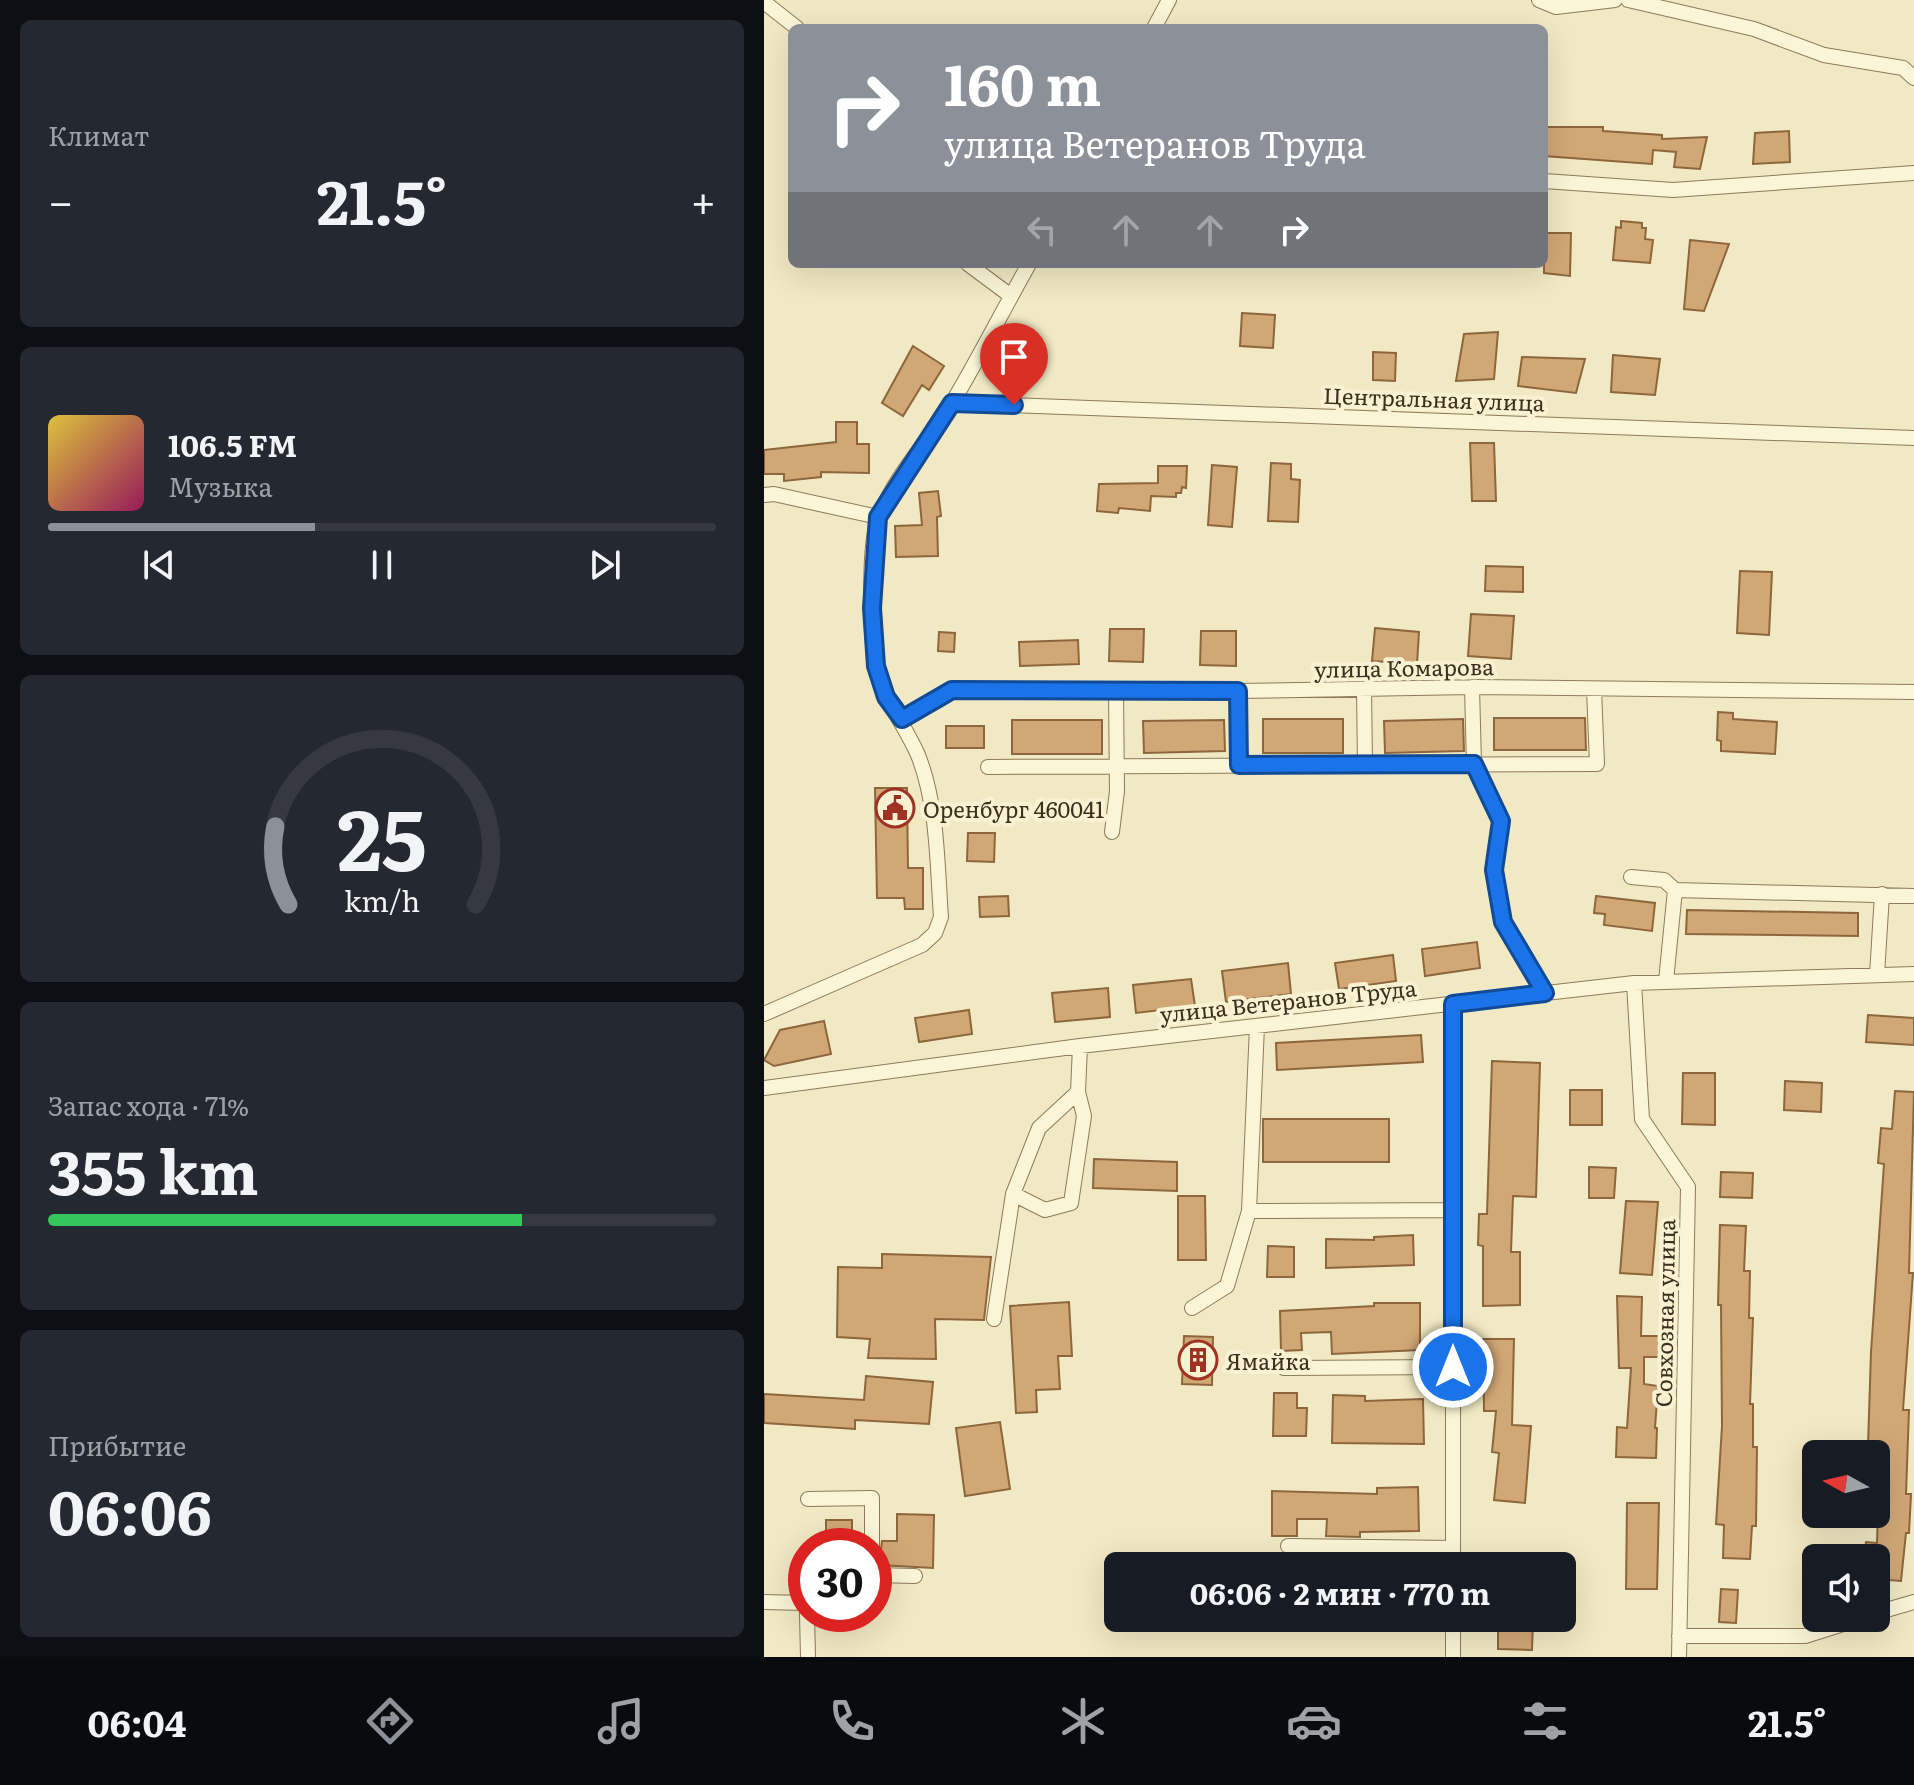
<!DOCTYPE html>
<html lang="ru">
<meta charset="utf-8">
<style>
:root{--surface:#171b24;--page:#242831;--text:#f1f3f6;--muted:#9ea1a6;--line:#363941;--accent:#8c9099}
body{margin:0;font-family:Literata,serif;background:var(--page);color:var(--text);height:100vh;display:flex;flex-direction:column;font-size:30px;white-space:nowrap}
*{box-sizing:border-box;margin:0}
p{font-size:26px;color:var(--muted)}
.icon{flex:none;width:44px;height:44px;fill:none;stroke:currentColor;stroke-width:2;stroke-linecap:round;stroke-linejoin:round}
.map{position:relative;flex:1;overflow:hidden}
.panel{display:flex;flex-direction:column;gap:20px;padding:20px;background:#0d0f14;width:764px}
.panel>*{flex:none}
.top-card{position:absolute;left:24px;top:24px;width:760px;height:244px;border-radius:12px;box-shadow:0 8px 32px #0002;background:#8c9099;color:#fff;overflow:hidden}
.needle{width:52px;rotate:278deg}
.tools{position:absolute;left:1038px;top:1440px;display:grid;gap:16px}
.tools a{display:grid;place-items:center;width:88px;height:88px;border-radius:12px;background:var(--surface);box-shadow:0 8px 32px #0002;font-size:40px}
.speed{position:absolute;left:24px;top:1528px;display:flex;gap:16px;font-size:40px;font-weight:700;text-align:center}
.speed>*{display:grid;place-content:center;width:104px;height:104px;border-radius:50%;background:var(--surface);box-shadow:0 8px 32px #0002;line-height:1}
.speed .limit{border:12px solid #d22;background:#fff;color:#111}
.pin{position:absolute;display:grid;place-items:center;width:68px;height:68px;color:#fff;margin:-82px -34px;border-radius:50% 50% 50% 0;rotate:-45deg;box-shadow:0 0 8px #0007}
.pin .icon{rotate:45deg}
.me{position:absolute;width:88px;margin:-44px;rotate:0deg;stroke-linejoin:round;filter:drop-shadow(0 0 6px #0008)}
.turn{display:flex;align-items:center;gap:28px;height:168px;padding:0 24px;font-size:36px}
.turn .icon{width:104px;height:104px;stroke-width:2.5}
.turn b{display:block;font-size:56px;line-height:68px}
.lanes{display:flex;align-items:center;height:76px;padding:0 24px;background:#0003;justify-content:center;gap:40px;direction:ltr}
.lanes .off{opacity:.35}
.big{font-size:60px;font-weight:700;line-height:1.1}
.panel .tile{flex:1;display:flex;flex-direction:column;justify-content:center;gap:12px;min-width:0;padding:0 28px;border-radius:12px;background:var(--page)}
.panel .dial{align-items:center;gap:0}
.dial svg{height:208px;overflow:visible;fill:none;stroke:var(--line);stroke-width:7;stroke-linecap:round;text-anchor:middle}
.dial text{fill:var(--text);stroke:none}
.song{display:flex;align-items:center;gap:24px}
.cover{width:96px;height:96px;border-radius:12px;background:linear-gradient(135deg,hsl(50 70% 55%),hsl(330 70% 35%))}
.played{height:8px;border-radius:4px;background:linear-gradient(90deg,var(--accent) 40%,var(--line) 40%)}
.keys{display:flex;justify-content:space-around;direction:ltr}
.heat{display:flex;justify-content:space-between;align-items:center;font-size:44px;direction:ltr}
.charge{height:12px;border-radius:6px;background:linear-gradient(90deg,#34c759 71%,var(--line) 0)}
.trip{position:absolute;left:340px;top:1552px;width:472px;height:80px;border-radius:12px;background:var(--surface);box-shadow:0 8px 32px #0002;font-weight:700;line-height:80px;text-align:center}
.tab-bar{display:flex;height:128px;justify-content:space-around;align-items:center;background:#090b0e;color:var(--muted)}
.tab-bar .icon{width:56px;height:56px}
.tab-bar .on{color:var(--accent)}
.tab-bar b{font-size:36px;color:var(--text)}
main{display:flex;flex:1;min-height:0}
.map>svg:first-child{display:block}
.building{fill:#d2a776;stroke:#8d663c;stroke-width:2}
.lines{fill:none;stroke-linecap:round;stroke-linejoin:round}
.minor-casing{stroke:#8d7a58;stroke-width:16}
.minor{stroke:#fbf5d7;stroke-width:14}
.route-casing{stroke:#114b97;stroke-width:20}
.route{stroke:#1a73e8;stroke-width:14}
.labels{text-anchor:middle;dominant-baseline:central;stroke-width:8;stroke-linejoin:round;paint-order:stroke}
.street-label{font-size:22px;fill:#3b301d;stroke:#f8f2d3}
.poi-label{font-size:22px;fill:#3b301d;stroke:#f8f2d3;text-anchor:start}
</style>
<main>
<section class="panel">
<div class="tile"><p>Климат</p>
<div class="heat"><a>−</a><b class="big">21.5°</b><a>+</a></div>
</div>
<div class="tile">
<div class="song"><i class="cover"></i><div><b>106.5 FM</b><p>Музыка</p></div></div>
<div class="played"></div>
<div class="keys"><svg class="icon" aria-label="previous" viewBox="0 0 24 24"><path d="M18 5L8 12l10 7zM5 5v14"/></svg><svg class="icon" aria-label="pause" viewBox="0 0 24 24"><path d="M8 5v14M16 5v14"/></svg><svg class="icon" aria-label="next" viewBox="0 0 24 24"><path d="M6 5l10 7-10 7zM19 5v14"/></svg></div>
</div>
<div class="tile dial"><svg viewBox="0 0 100 80">
<path d="M14 69A42 42 0 1 1 86 69"/>
<path d="M14 69A42 42 0 0 1 9 39" stroke="#8c9099"/>
<text x="50" y="56" font-size="32" font-weight="700">25</text>
<text x="50" y="72" font-size="11">km/h</text>
</svg></div>
<div class="tile"><p>Запас хода · 71%</p><b class="big">355 km</b><div class="charge"></div></div>
<div class="tile"><p>Прибытие</p><b class="big">06:06</b></div>
</section>
<div class="map">
<svg width="1150" height="1657" viewBox="0 0 1150 1657">
<rect width="100%" height="100%" fill="#f1e9c3"/>
<path class="building" d="M783 127H839V131L898 135V139L943 137 936 169 910 167 912 152 889 150 888 164 780 156Z
M1025 131 1026 162 989 164 991 133Z
M857 221 878 223V228H882L881 239 889 240 886 263 849 260 852 227 857 228Z
M780 233H807L806 276 780 273Z
M926 240 965 244 940 311 920 309Z
M478 313 511 315 509 348 476 346Z
M734 332 730 379 692 381 700 334Z
M149 346 180 366 165 390 158 385 139 416 118 403Z
M609 352 632 353 631 381 609 380Z
M849 355 896 359 891 395 847 392Z
M758 357 821 359 812 393 754 386Z
M72 422H93V444H105V473L57 472V477L20 481V474H0V450L72 442Z
M706 443H730L732 501H708Z
M507 463 527 464V479L536 480 534 522 504 521Z
M448 465 473 467 468 527 444 525Z
M394 466H423L422 488 418 487 417 493H412V497L387 496 386 511 355 508 354 513 333 511 335 484 394 483Z
M174 491 177 516 173 517 174 556 132 557 131 526 158 525 155 493Z
M722 566 759 567V592L721 591Z
M976 571 1008 572 1005 635 973 633Z
M707 614 750 616 747 659 704 656Z
M611 628 655 632 653 664 608 661Z
M346 629H380L379 662 345 661Z
M437 631H472V666L436 665Z
M175 632 191 633 190 652 174 651Z
M314 640 315 664 256 666 255 642Z
M954 712 969 713V719L1013 722 1011 754 957 751V741L953 740Z
M730 718H821L822 750H730Z
M499 719H579V753H499Z
M699 719 700 751 621 753 620 721Z
M248 720H338V754H248Z
M460 720 461 751 380 753 379 721Z
M182 726H220V748H182Z
M111 788H143L144 868H159V909H141L140 898H113Z
M204 833H231L230 862 203 861Z
M244 896 245 916 216 917 215 897Z
M832 896 891 903 888 931 840 925 841 914 830 913Z
M923 910 1094 913V936L922 934Z
M713 942 716 968 661 976 658 949Z
M629 955 632 981 575 989 571 963Z
M524 963 527 994 462 1002 458 971Z
M427 979 431 1006 372 1013 369 985Z
M344 988 346 1017 291 1022 288 993Z
M205 1010 208 1034 155 1042 151 1018Z
M1104 1015 1150 1018V1045L1102 1042Z
M60 1021 67 1054 10 1066 0 1060 16 1030Z
M657 1035 659 1062 513 1070 512 1043Z
M728 1061 776 1063 772 1197 749 1196 747 1252H756V1305L719 1306V1246L714 1245 715 1214H723Z
M919 1073H951V1125L918 1124Z
M1021 1081 1058 1083 1057 1112 1020 1110Z
M806 1090H838V1125H806Z
M1131 1091 1150 1092 1145 1273H1149L1139 1410H1145L1142 1494H1147L1145 1533H1142L1137 1581 1112 1579V1558H1100L1102 1542 1113 1543 1115 1478 1112 1477V1454H1108L1109 1445H1104L1107 1352 1120 1164 1114 1163 1117 1128 1128 1129Z
M499 1119H625V1162H499Z
M330 1159 413 1162V1191L329 1188Z
M825 1167 852 1168 850 1198H825Z
M957 1172 989 1173 988 1198 956 1197Z
M414 1196H441L442 1260H414Z
M862 1201 894 1202 888 1275 856 1273Z
M956 1225 982 1226 980 1271H986L985 1318H989L986 1404H989V1447H993L992 1526H988L986 1559 959 1558 960 1525 952 1524 958 1426 957 1305H954Z
M649 1235 650 1265 562 1268V1239L610 1240V1237Z
M504 1246 530 1247V1277H503Z
M118 1254 227 1257 220 1320 171 1319 172 1359 104 1358 106 1339 73 1337 74 1267 118 1268Z
M853 1296 878 1297 877 1336H902V1357H880V1384L894 1386 891 1428H893L892 1458 852 1457 853 1427 863 1428 867 1368H855Z
M305 1302 308 1356H294L296 1389 272 1390 273 1412 252 1413 246 1306Z
M610 1303H656V1350L568 1354 567 1332 537 1333 538 1350 517 1351 516 1311 610 1306Z
M420 1336 449 1337 448 1385 418 1384Z
M719 1339H750L748 1425 767 1426 761 1503 730 1500 735 1453 728 1452 732 1411H720Z
M102 1376 169 1382 165 1424 91 1420V1429L0 1423V1394L100 1400Z
M510 1393H533V1408H543L542 1436H509Z
M569 1395 601 1396V1401L659 1399 660 1444 568 1443Z
M236 1422 246 1489 201 1496 192 1428Z
M654 1487 655 1531 596 1532V1537L562 1536 563 1519H533V1536H508V1491L613 1494V1488Z
M863 1503H895L893 1589H862Z
M133 1514 170 1515 169 1568 115 1565 118 1541H133Z
M62 1520H88V1546H62Z
M957 1589 974 1590 972 1623 955 1622Z
M734 1619 769 1620 768 1650 734 1649Z"/>
<g class="lines">
<g class="minor-casing">
<path id="minor" d="M775 0 792 7 851 0
M864 0 990 29 1060 55 1139 68 1150 78
M0 2 33 28
M390 28 405 0
M780 181 909 190 1150 173
M204 264 247 296
M188 403 1150 438
M0 495 10 494 114 517
M708 687 710 764 737 821 730 870 739 922 781 993
M600 689 601 765
M474 691 475 765
M138 719 188 690 474 691 708 687 1150 692
M224 767 833 764 830 689
M348 832 353 791 352 691
M867 877 900 880 911 890
M1113 975 1118 894
M902 981 911 890 1150 896
M870 983 878 1119 924 1187 915 1657
M0 1014 158 945 171 933 177 917C173 863 174 806 154 755 141 725 119 699 112 667 106 637 104 543 115 516 132 475 165 440 188 403 215 358 239 310 265 264
M0 1088 316 1046 870 983 1150 974
M249 1194 281 1210 307 1203 320 1116 314 1092
M485 1211 690 1210
M428 1308 463 1286 485 1211 493 1026
M230 1319 249 1194 275 1128 314 1092 316 1046
M520 1368 689 1367
M44 1499 108 1498V1546
M524 1546 689 1548
M689 1566V1004
M110 1575 151 1576
M0 1602 42 1603
M1112 1613 1150 1602
M43 1614 44 1657
M915 1636H1041L1098 1618
M689 1657V1618"/>
</g>
<use href="#minor" class="minor"/>
</g>
<g class="lines">
<g class="route-casing">
<path id="route" d="M250 405 188 403 114 517 108 608 112 666 122 697 138 719 188 690 474 691 475 765 710 764 737 821 730 870 739 922 781 993 689 1004V1367"/>
</g>
<use href="#route" class="route"/>
</g>
<defs>
<g id="civic-ring" transform="scale(2)"><circle r="9.5" fill="#f8f2d3" stroke="#a03224" stroke-width="1.5"/><path d="M-.6-6.5H3V-4.5H.6V-3L4-1V1h2V6H-6V1h2V-1L-.6-3ZM-1.2 2.5V6h2.4V2.5Z" fill="#a03224"/></g>
<g id="building-ring" transform="scale(2)"><circle r="9.5" fill="#f8f2d3" stroke="#a03224" stroke-width="1.5"/><path d="M-4-6H4V6H1V3H-1V6H-4ZM-2.5-4.3h1.7v1.8h-1.7ZM.8-4.3h1.7v1.8H.8ZM-2.5-1h1.7V.8h-1.7ZM.8-1h1.7V.8H.8Z" fill="#a03224"/></g>
</defs>
<g fill-rule="evenodd">
<use href="#civic-ring" x="131" y="808"/>
<use href="#building-ring" x="434" y="1360"/>
</g>
<g class="labels">
<g class="street-label">
<text transform="translate(670 398) rotate(2)">Центральная улица</text>
<text transform="translate(640 667) rotate(-1)">улица Комарова</text>
<text transform="translate(524 1000) rotate(-6)">улица Ветеранов Труда</text>
<text transform="translate(900 1313) rotate(-89)">Совхозная улица</text>
</g>
<g class="poi-label">
<text x="159" y="808">Оренбург 460041</text>
<text x="462" y="1360">Ямайка</text>
</g>
</g>
</svg>
<div class="tools">
<a><svg class="needle" viewBox="-14 -14 28 28"><path d="M0-13l5 13h-10z" fill="#e53935"/><path d="M0 13l5-13h-10z" fill="#9ea1a6"/></svg></a>
<a><svg class="icon" aria-label="sound" viewBox="0 0 24 24"><path d="M4 9h4l5-4v14l-5-4H4zM17 9q2 3 0 6"/></svg></a>
</div>
<div class="speed"><div class="limit">30</div></div>
<div class="pin" style="left:250px;top:405px;background:#d93025"><svg class="icon" aria-label="arrive" viewBox="0 0 24 24"><path d="M6 21V4h12l-3 4 3 4H6"/></svg></div>
<svg class="me" style="left:689px;top:1367px" viewBox="-20 -20 40 40"><circle r="17" fill="#1a73e8" stroke="#fff" stroke-width="3"/><path d="M0-11L8 9 0 5-8 9z" fill="#fff"/></svg>
<div class="trip">06:06 · 2 мин · 770 m</div>
<div class="top-card">
<div class="turn"><svg class="icon" aria-label="right" viewBox="0 0 24 24"><path d="M7 20v-9h11M14 6l5 5-5 5"/></svg><div><b>160 m</b>улица Ветеранов Труда</div></div>
<div class="lanes"><svg class="icon off" aria-label="left" viewBox="0 0 24 24"><path d="M17 20v-9H6M10 6l-5 5 5 5"/></svg><svg class="icon off" aria-label="ahead" viewBox="0 0 24 24"><path d="M12 20V5M6 11l6-6 6 6"/></svg><svg class="icon off" aria-label="ahead" viewBox="0 0 24 24"><path d="M12 20V5M6 11l6-6 6 6"/></svg><svg class="icon" aria-label="right" viewBox="0 0 24 24"><path d="M7 20v-9h11M14 6l5 5-5 5"/></svg></div>
</div>
</div>
</main>
<nav class="tab-bar">
<b>06:04</b>
<svg class="icon on" aria-label="directions" viewBox="0 0 24 24"><path d="M12 3l9 9-9 9-9-9zM9 14v-3h6M13 9l2 2-2 2"/></svg>
<svg class="icon" aria-label="music" viewBox="0 0 24 24"><path d="M9 18V5l10-2v13"/><circle cx="6" cy="18" r="3"/><circle cx="16" cy="16" r="3"/></svg>
<svg class="icon" aria-label="phone" viewBox="0 0 24 24"><path d="M5 4h4l2 5-3 2q2 4 5 5l2-3 5 2v4C11 20 4 13 5 4z"/></svg>
<svg class="icon" aria-label="climate" viewBox="0 0 24 24"><path d="M12 3v18M4 7l16 10M4 17L20 7"/></svg>
<svg class="icon" aria-label="car" viewBox="0 0 24 24"><path d="M5 17H2v-5l4-1 3-4h7l3 4 3 1v5h-3M9 17h6M6 11h13"/><circle cx="7" cy="17" r="2"/><circle cx="17" cy="17" r="2"/></svg>
<svg class="icon" aria-label="filters" viewBox="0 0 24 24"><path d="M4 7h16M4 17h16"/><circle cx="9" cy="7" r="2"/><circle cx="15" cy="17" r="2"/></svg>
<b>21.5°</b>
</nav>
